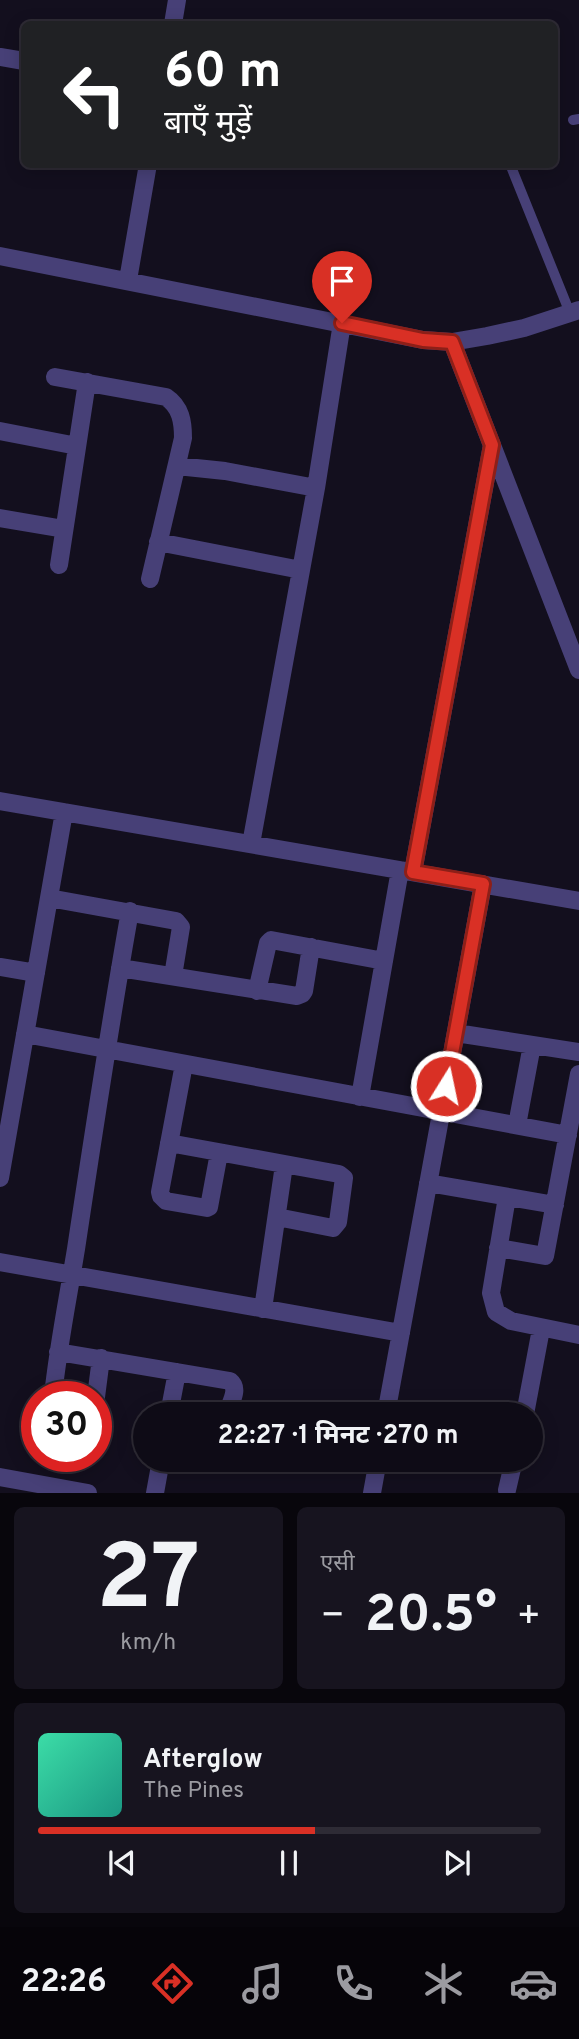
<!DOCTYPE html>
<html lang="hi">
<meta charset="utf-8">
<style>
:root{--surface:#0e0b16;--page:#17141f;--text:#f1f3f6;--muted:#9b9ba1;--line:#2e2b35;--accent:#d93025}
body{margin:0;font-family:Overpass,"Noto Sans Devanagari",sans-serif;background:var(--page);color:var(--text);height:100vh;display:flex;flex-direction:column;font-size:26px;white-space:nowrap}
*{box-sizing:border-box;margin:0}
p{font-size:23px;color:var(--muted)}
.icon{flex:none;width:38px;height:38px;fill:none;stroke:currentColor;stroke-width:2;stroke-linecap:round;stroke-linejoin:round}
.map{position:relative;height:1493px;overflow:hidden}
.drawer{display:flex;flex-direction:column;gap:14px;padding:14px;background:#08060c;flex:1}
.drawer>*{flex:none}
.guide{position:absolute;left:21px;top:21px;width:537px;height:147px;border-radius:10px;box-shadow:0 4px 18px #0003,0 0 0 2px var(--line);background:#202124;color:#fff;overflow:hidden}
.speed{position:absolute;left:21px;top:1381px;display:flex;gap:14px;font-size:35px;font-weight:700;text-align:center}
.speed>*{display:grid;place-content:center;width:91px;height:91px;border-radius:50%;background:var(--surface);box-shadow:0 4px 18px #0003,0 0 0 2px var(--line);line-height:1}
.speed .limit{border:10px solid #d22;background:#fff;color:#111}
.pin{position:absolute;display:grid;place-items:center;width:60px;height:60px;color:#fff;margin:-72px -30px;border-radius:50% 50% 50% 0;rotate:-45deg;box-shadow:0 0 7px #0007}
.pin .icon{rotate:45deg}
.me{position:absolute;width:77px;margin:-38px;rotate:10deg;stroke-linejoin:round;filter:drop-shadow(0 0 5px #0008)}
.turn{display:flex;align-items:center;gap:24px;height:147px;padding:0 28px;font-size:32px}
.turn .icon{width:91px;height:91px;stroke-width:2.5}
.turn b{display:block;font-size:49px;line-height:60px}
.big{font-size:52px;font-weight:700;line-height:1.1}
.drawer .widget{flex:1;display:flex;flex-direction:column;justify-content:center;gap:10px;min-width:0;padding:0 24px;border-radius:10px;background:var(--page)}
.drawer .dial{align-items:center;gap:0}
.dial b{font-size:91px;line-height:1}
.song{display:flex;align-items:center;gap:21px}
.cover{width:84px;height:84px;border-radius:10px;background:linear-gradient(135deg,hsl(160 70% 55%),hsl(170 70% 35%))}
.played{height:7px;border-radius:4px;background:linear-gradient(90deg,var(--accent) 55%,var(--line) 55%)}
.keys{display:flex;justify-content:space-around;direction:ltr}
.heat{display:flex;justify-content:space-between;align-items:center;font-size:38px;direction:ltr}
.drawer .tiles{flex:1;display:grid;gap:14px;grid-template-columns:1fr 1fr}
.widget:last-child{grid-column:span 2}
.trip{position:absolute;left:133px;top:1402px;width:410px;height:70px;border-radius:35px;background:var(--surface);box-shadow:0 4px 18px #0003,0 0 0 2px var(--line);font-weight:700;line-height:70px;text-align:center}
.menu{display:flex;height:112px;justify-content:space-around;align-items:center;background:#060409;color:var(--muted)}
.menu .icon{width:49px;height:49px}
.menu .current{color:var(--accent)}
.menu b{font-size:32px;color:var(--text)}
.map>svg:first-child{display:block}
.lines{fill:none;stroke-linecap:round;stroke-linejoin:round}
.service{stroke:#474077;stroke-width:10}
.minor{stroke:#474077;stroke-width:18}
.route-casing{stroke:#8d1f18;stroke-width:18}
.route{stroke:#d93025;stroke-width:12}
</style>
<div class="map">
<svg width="579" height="1493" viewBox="0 0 579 1493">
<rect width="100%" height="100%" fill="#130f1e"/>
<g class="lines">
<path class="service" d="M573 120 579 119
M510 164 570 313"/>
<path class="minor" d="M173 24 177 0
M0 57 24 61
M0 256 423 340 452 342 487 336 524 328 579 310
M128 280 148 164
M452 342 579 670
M55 377 166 397C181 407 183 422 183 438L150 579
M0 431 77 446
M177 466 225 471 316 488
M0 518 64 529
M158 542 301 570
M59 565 87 382
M0 801 579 901
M251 844 316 488 342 323
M413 872 492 445
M49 898 176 921 181 927 173 976
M0 967 36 973
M120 968 297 996 302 994 304 991 311 947
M257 991 268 943 271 940 384 961
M456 1033 579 1052
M25 1034 568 1135
M184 1064 160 1192 161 1196 166 1201 207 1208 209 1207 219 1153
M360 1097 400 870
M517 1125 532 1045
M169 1143 339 1174 344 1178 338 1222 333 1228 277 1217
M0 1178 64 812
M428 1183 555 1205
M507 1197 491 1293 496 1312 511 1321 579 1335
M498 1248 545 1256 579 1074
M0 1262 401 1333
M263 1309 284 1165
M58 1352 230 1381C240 1389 230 1403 227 1414
M53 1396C58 1347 68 1298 76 1249 93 1136 110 1023 130 911
M96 1397 101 1358
M169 1414 177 1372
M386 1414 483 884
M525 1414 541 1329
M0 1477 88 1493
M507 1490 514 1460
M155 1493 161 1460
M372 1493 378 1460"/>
</g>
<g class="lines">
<g class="route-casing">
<path id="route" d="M342 323 423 340 452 342 492 445 413 872 483 884 446 1086"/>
</g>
<use href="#route" class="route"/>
</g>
</svg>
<div class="speed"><div class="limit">30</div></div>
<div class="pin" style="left:342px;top:323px;background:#d93025"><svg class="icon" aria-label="arrive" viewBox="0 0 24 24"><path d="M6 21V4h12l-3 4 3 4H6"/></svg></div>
<svg class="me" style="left:446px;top:1086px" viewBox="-20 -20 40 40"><circle r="17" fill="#d93025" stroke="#fff" stroke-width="3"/><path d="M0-11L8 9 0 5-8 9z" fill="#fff"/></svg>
<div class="trip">22:27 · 1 मिनट · 270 m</div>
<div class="guide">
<div class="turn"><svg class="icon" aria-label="left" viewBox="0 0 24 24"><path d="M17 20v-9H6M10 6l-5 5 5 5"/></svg><div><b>60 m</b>बाएँ मुड़ें</div></div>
</div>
</div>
<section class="drawer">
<div class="tiles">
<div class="widget dial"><b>27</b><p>km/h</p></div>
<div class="widget"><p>एसी</p>
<div class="heat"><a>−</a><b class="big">20.5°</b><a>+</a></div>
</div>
<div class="widget">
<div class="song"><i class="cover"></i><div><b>Afterglow</b><p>The Pines</p></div></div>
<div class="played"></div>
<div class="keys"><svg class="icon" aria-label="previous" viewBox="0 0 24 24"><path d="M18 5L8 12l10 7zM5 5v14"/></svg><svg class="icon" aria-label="pause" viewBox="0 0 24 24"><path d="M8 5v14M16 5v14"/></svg><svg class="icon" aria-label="next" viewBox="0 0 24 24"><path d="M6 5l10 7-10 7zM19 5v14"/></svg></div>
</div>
</div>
</section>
<nav class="menu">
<b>22:26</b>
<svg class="icon current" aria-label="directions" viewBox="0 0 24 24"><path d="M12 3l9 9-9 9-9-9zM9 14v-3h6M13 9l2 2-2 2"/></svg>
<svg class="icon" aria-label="music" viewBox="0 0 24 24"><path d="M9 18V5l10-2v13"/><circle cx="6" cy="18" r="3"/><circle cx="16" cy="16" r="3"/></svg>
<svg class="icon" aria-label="phone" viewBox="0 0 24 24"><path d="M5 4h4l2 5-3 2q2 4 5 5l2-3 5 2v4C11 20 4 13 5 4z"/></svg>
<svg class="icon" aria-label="climate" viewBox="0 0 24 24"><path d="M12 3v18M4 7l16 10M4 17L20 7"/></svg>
<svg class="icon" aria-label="car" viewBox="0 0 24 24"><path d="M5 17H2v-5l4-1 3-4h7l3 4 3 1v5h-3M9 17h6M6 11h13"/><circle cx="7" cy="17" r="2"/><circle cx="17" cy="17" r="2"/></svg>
</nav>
